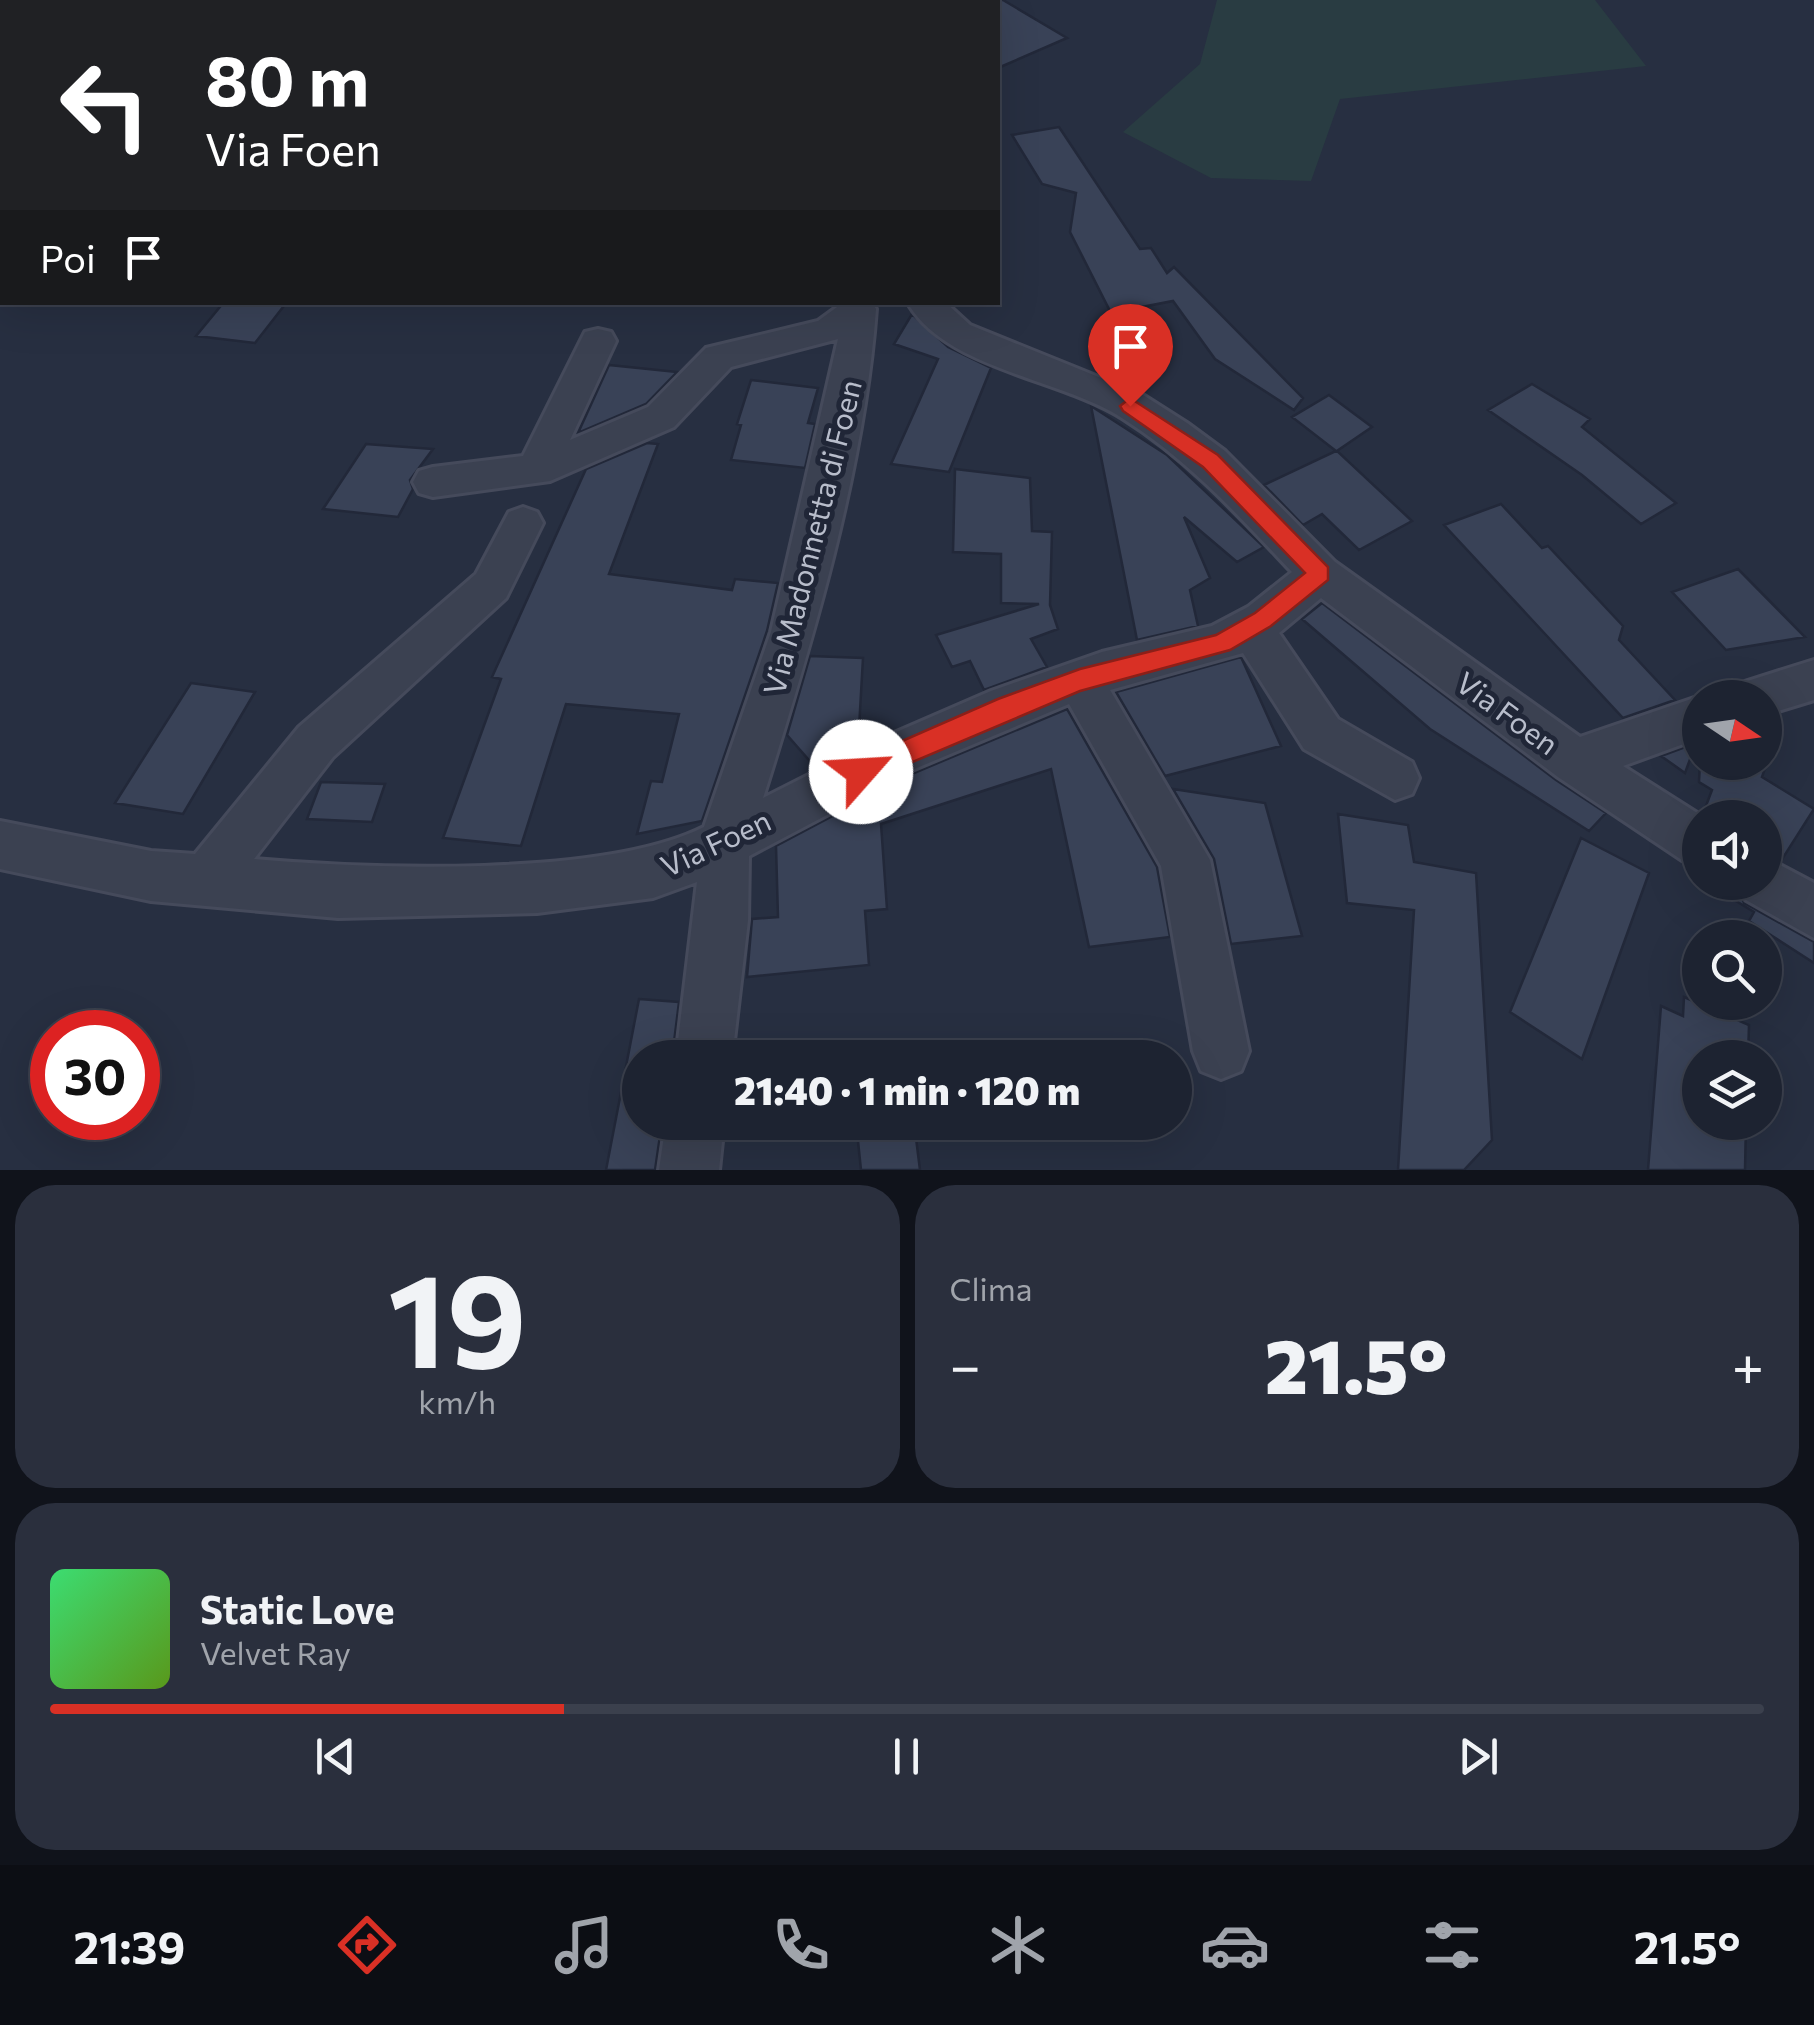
<!DOCTYPE html>
<html lang="it">
<meta charset="utf-8">
<style>
:root{--surface:#1d2331;--page:#2a2f3d;--text:#f1f3f6;--muted:#a0a4ab;--line:#3b404d;--accent:#d93025}
body{margin:0;font-family:Commissioner,sans-serif;background:var(--page);color:var(--text);height:100vh;display:flex;flex-direction:column;font-size:38px;white-space:nowrap}
*{box-sizing:border-box;margin:0}
p{font-size:32px;color:var(--muted)}
.icon{flex:none;width:55px;height:55px;fill:none;stroke:currentColor;stroke-width:2;stroke-linecap:round;stroke-linejoin:round}
.map{position:relative;height:1170px;overflow:hidden}
.side{display:flex;flex-direction:column;gap:15px;padding:15px;background:#10131b;flex:1}
.side>*{flex:none}
.top-card{position:absolute;left:0px;top:0px;width:1000px;height:305px;box-shadow:0 10px 40px #0002,0 0 0 2px var(--line);background:#202124;color:#fff;overflow:hidden}
.needle{width:65px;rotate:103deg}
.fabs{position:absolute;left:1682px;top:680px;display:grid;gap:20px}
.fabs a{display:grid;place-items:center;width:100px;height:100px;border-radius:50%;background:var(--surface);box-shadow:0 10px 40px #0002,0 0 0 2px var(--line);font-size:50px}
.speed{position:absolute;left:30px;top:1010px;display:flex;gap:20px;font-size:50px;font-weight:700;text-align:center}
.speed>*{display:grid;place-content:center;width:130px;height:130px;border-radius:50%;background:var(--surface);box-shadow:0 10px 40px #0002,0 0 0 2px var(--line);line-height:1}
.speed .limit{border:15px solid #d22;background:#fff;color:#111}
.pin{position:absolute;display:grid;place-items:center;width:85px;height:85px;color:#fff;margin:-102px -42px;border-radius:50% 50% 50% 0;rotate:-45deg;box-shadow:0 0 10px #0007}
.pin .icon{rotate:45deg}
.me{position:absolute;width:110px;margin:-55px;rotate:64deg;stroke-linejoin:round;filter:drop-shadow(0 0 8px #0008)}
.turn{display:flex;align-items:center;gap:35px;height:210px;padding:0 40px;font-size:45px}
.turn .icon{width:130px;height:130px;stroke-width:2.5}
.turn b{display:block;font-size:70px;line-height:85px}
.then{display:flex;align-items:center;height:95px;padding:0 40px;background:#0003;gap:20px;font-size:38px}
.big{font-size:75px;font-weight:800;line-height:1.1}
.side .card{flex:1;display:flex;flex-direction:column;justify-content:center;gap:15px;min-width:0;padding:0 35px;border-radius:40px;background:var(--page)}
.side .dial{align-items:center;gap:0}
.dial b{font-size:130px;line-height:1}
.song{display:flex;align-items:center;gap:30px}
.cover{width:120px;height:120px;border-radius:15px;background:linear-gradient(135deg,hsl(140 70% 55%),hsl(90 70% 35%))}
.played{height:10px;border-radius:5px;background:linear-gradient(90deg,var(--accent) 30%,var(--line) 30%)}
.keys{display:flex;justify-content:space-around;direction:ltr}
.heat{display:flex;justify-content:space-between;align-items:center;font-size:55px;direction:ltr}
.side .tiles{flex:1;display:grid;gap:15px;grid-template-columns:1fr 1fr}
.card:last-child{grid-column:span 2}
.trip{position:absolute;left:622px;top:1040px;width:570px;height:100px;border-radius:50px;background:var(--surface);box-shadow:0 10px 40px #0002,0 0 0 2px var(--line);font-weight:800;line-height:100px;text-align:center}
.tabs{display:flex;height:160px;justify-content:space-around;align-items:center;background:#0c0e14;color:var(--muted)}
.tabs .icon{width:70px;height:70px}
.tabs .on{color:var(--accent)}
.tabs b{font-size:45px;color:var(--text)}
.map>svg:first-child{display:block}
.green{fill:#293c42}
.building{fill:#394257;stroke:#222839;stroke-width:2.5}
.lines{fill:none;stroke-linecap:round;stroke-linejoin:round}
.minor-casing{stroke:#454a5b;stroke-width:6}
.major-casing{stroke:#454a5b;stroke-width:5}
.minor{fill:#3b4151;fill-rule:evenodd}
.major{fill:#5a6071;fill-rule:evenodd}
.route{fill:#d93025;stroke:#8d1f18;stroke-width:2.5}
.labels{text-anchor:middle;dominant-baseline:central;stroke-width:10;stroke-linejoin:round;paint-order:stroke}
.street-label{font-size:30px;fill:#b8bdcb;stroke:#202637}
</style>
<div class="map">
<svg width="1814" height="1170" viewBox="0 0 1814 1170">
<rect width="100%" height="100%" fill="#272f41"/>
<path class="green" d="M1217 0H1595L1646 66 1340 99 1311 181 1211 178 1123 132 1200 64Z"/>
<path class="building" d="M998 0H1003L1067 38 998 68Z
M1059 127 1140 249 1151 248 1167 273 1174 267 1303 398 1294 410 1215 359 1173 301 1111 313 1070 232 1076 193 1042 184 1012 135Z
M224 302H287L255 343 196 336Z
M912 314 948 347 991 368 949 472 891 464 938 359 894 344Z
M609 365 677 372 646 404 578 433Z
M751 380 818 388 808 423 815 424 805 468 731 460 741 425 737 424Z
M1532 384 1590 419 1582 427 1676 503 1641 524 1582 475 1488 410Z
M1329 395 1372 427 1337 451 1412 521 1359 550 1322 514 1303 525 1264 485 1336 451 1292 417Z
M1091 406 1167 455 1264 547 1237 562 1184 517 1210 578 1190 590 1198 626 1137 640Z
M647 443 658 444 609 574 732 590 735 579 778 583 767 631 702 821 637 834 651 781 662 782 679 714 566 704 521 846 443 838 501 679 492 677 586 469Z
M366 444 433 449 410 480 413 489 398 517 323 509Z
M955 469 1030 478 1032 531 1052 532 1050 605 1058 629 1031 639 1047 667 984 690 970 661 952 667 936 635 1039 604 1001 603V554L953 552Z
M1501 504 1542 548 1548 546 1623 626 1619 640 1675 700 1623 718 1444 525Z
M1738 569 1805 637 1726 650 1672 592Z
M1322 603 1556 780 1606 813 1589 831 1430 729 1302 619Z
M810 656 863 658 858 746 815 767 787 735Z
M1241 657 1281 746 1165 776 1116 692Z
M191 683 255 692 183 814 115 803Z
M1067 709 1157 867 1170 937 1089 947 1051 769 881 824 887 909 865 911 869 965 747 977 752 919 778 917 776 846 914 773Z
M1696 743 1685 773 1661 756Z
M1765 746 1771 751 1762 777 1814 809 1781 861 1765 853V818H1710L1704 811 1712 790 1699 782 1700 762H1765Z
M321 782 385 784 372 822 307 819Z
M1173 789 1265 803 1302 936 1231 944 1214 859Z
M1338 814 1408 825 1414 862 1476 873 1492 1140 1464 1170H1398L1414 910 1347 903Z
M1581 838 1649 873 1582 1059 1510 1012Z
M1705 882H1736L1744 903 1814 942V963L1749 921 1754 912Z
M1684 997 1749 1025 1748 1058H1700V1122H1746L1745 1170H1648L1661 1006 1683 1016Z
M639 999 679 1002 672 1058H640V1122H662L655 1170H606Z
M856 1122H914L920 1170H861Z"/>
<g class="lines">
<g class="minor-casing">
<path id="minor" d="M487 0H513L514 2H488Z
M877 0H903V2H877Z
M0 112 2 113V131L0 130Z
M844 302H872L876 309C864 472 812 642 763 798L878 740 991 691 1102 652 1212 626 1248 607 1292 572C1238 515 1189 460 1122 418 1061 379 948 369 909 305L945 302 970 325 1143 395 1187 423 1225 451 1335 562 1580 737 1700 696 1704 698H1700V738L1623 766 1705 818H1700V867L1682 860 1558 777 1321 598 1279 633 1338 719 1412 762 1419 778 1412 794 1395 800 1304 749 1243 653 1110 690 1210 860 1249 1051 1241 1071 1221 1079 1201 1071 1193 1051 1161 866 1069 704 912 770 749 856 748 920 732 1058H676L697 882 653 898 537 913 338 918 151 901 0 869V821L151 851 195 854 299 727 476 574 509 512 523 507 537 512 543 523 506 598 333 757 254 859C369 869 603 878 704 827L771 632 838 339 731 367 674 427 550 481 433 497 419 493 413 482 419 471 433 467 523 456 585 332 598 329 611 332 616 341 570 440 648 407 706 348 818 321Z
M1814 660V700L1765 715V698H1731L1738 684Z
M1765 857 1814 883V938L1746 900 1739 882H1765Z
M666 1122H724L719 1170H659Z"/>
</g>
<g class="major-casing">
<path id="major" d="M2 35V57L0 58V36Z"/>
</g>
<use href="#minor" class="minor"/>
<use href="#major" class="major"/>
</g>
<path class="route" d="M1130 398 1218 455 1328 567V580L1271 626 1230 650 1080 691 870 780H852L848 772 852 763 998 699 1080 669 1216 635 1255 613 1305 573 1203 467 1123 411 1120 406Z"/>
<g class="labels">
<g class="street-label">
<text transform="translate(811 537) rotate(-76)">Via Madonnetta di Foen</text>
<text transform="translate(1508 712) rotate(36)">Via Foen</text>
<text transform="translate(715 842) rotate(-25)">Via Foen</text>
</g>
</g>
</svg>
<div class="fabs">
<a><svg class="needle" viewBox="-14 -14 28 28"><path d="M0-13l5 13h-10z" fill="#e53935"/><path d="M0 13l5-13h-10z" fill="#a0a4ab"/></svg></a>
<a><svg class="icon" aria-label="sound" viewBox="0 0 24 24"><path d="M4 9h4l5-4v14l-5-4H4zM17 9q2 3 0 6"/></svg></a>
<a><svg class="icon" aria-label="search" viewBox="0 0 24 24"><circle cx="10" cy="10" r="6"/><path d="M15 15l6 6"/></svg></a>
<a><svg class="icon" aria-label="layers" viewBox="0 0 24 24"><path d="M12 4l9 5-9 5-9-5zM3 14l9 5 9-5"/></svg></a>
</div>
<div class="speed"><div class="limit">30</div></div>
<div class="pin" style="left:1130px;top:406px;background:#d93025"><svg class="icon" aria-label="arrive" viewBox="0 0 24 24"><path d="M6 21V4h12l-3 4 3 4H6"/></svg></div>
<svg class="me" style="left:861px;top:772px" viewBox="-20 -20 40 40"><circle r="19" fill="#fff"/><path d="M0-13L10 11 0 6-10 11z" fill="#d93025"/></svg>
<div class="trip">21:40 · 1 min · 120 m</div>
<div class="top-card">
<div class="turn"><svg class="icon" aria-label="left" viewBox="0 0 24 24"><path d="M17 20v-9H6M10 6l-5 5 5 5"/></svg><div><b>80 m</b>Via Foen</div></div>
<div class="then">Poi<svg class="icon" aria-label="arrive" viewBox="0 0 24 24"><path d="M6 21V4h12l-3 4 3 4H6"/></svg></div>
</div>
</div>
<section class="side">
<div class="tiles">
<div class="card dial"><b>19</b><p>km/h</p></div>
<div class="card"><p>Clima</p>
<div class="heat"><a>−</a><b class="big">21.5°</b><a>+</a></div>
</div>
<div class="card">
<div class="song"><i class="cover"></i><div><b>Static Love</b><p>Velvet Ray</p></div></div>
<div class="played"></div>
<div class="keys"><svg class="icon" aria-label="previous" viewBox="0 0 24 24"><path d="M18 5L8 12l10 7zM5 5v14"/></svg><svg class="icon" aria-label="pause" viewBox="0 0 24 24"><path d="M8 5v14M16 5v14"/></svg><svg class="icon" aria-label="next" viewBox="0 0 24 24"><path d="M6 5l10 7-10 7zM19 5v14"/></svg></div>
</div>
</div>
</section>
<nav class="tabs">
<b>21:39</b>
<svg class="icon on" aria-label="directions" viewBox="0 0 24 24"><path d="M12 3l9 9-9 9-9-9zM9 14v-3h6M13 9l2 2-2 2"/></svg>
<svg class="icon" aria-label="music" viewBox="0 0 24 24"><path d="M9 18V5l10-2v13"/><circle cx="6" cy="18" r="3"/><circle cx="16" cy="16" r="3"/></svg>
<svg class="icon" aria-label="phone" viewBox="0 0 24 24"><path d="M5 4h4l2 5-3 2q2 4 5 5l2-3 5 2v4C11 20 4 13 5 4z"/></svg>
<svg class="icon" aria-label="climate" viewBox="0 0 24 24"><path d="M12 3v18M4 7l16 10M4 17L20 7"/></svg>
<svg class="icon" aria-label="car" viewBox="0 0 24 24"><path d="M5 17H2v-5l4-1 3-4h7l3 4 3 1v5h-3M9 17h6M6 11h13"/><circle cx="7" cy="17" r="2"/><circle cx="17" cy="17" r="2"/></svg>
<svg class="icon" aria-label="filters" viewBox="0 0 24 24"><path d="M4 7h16M4 17h16"/><circle cx="9" cy="7" r="2"/><circle cx="15" cy="17" r="2"/></svg>
<b>21.5°</b>
</nav>
